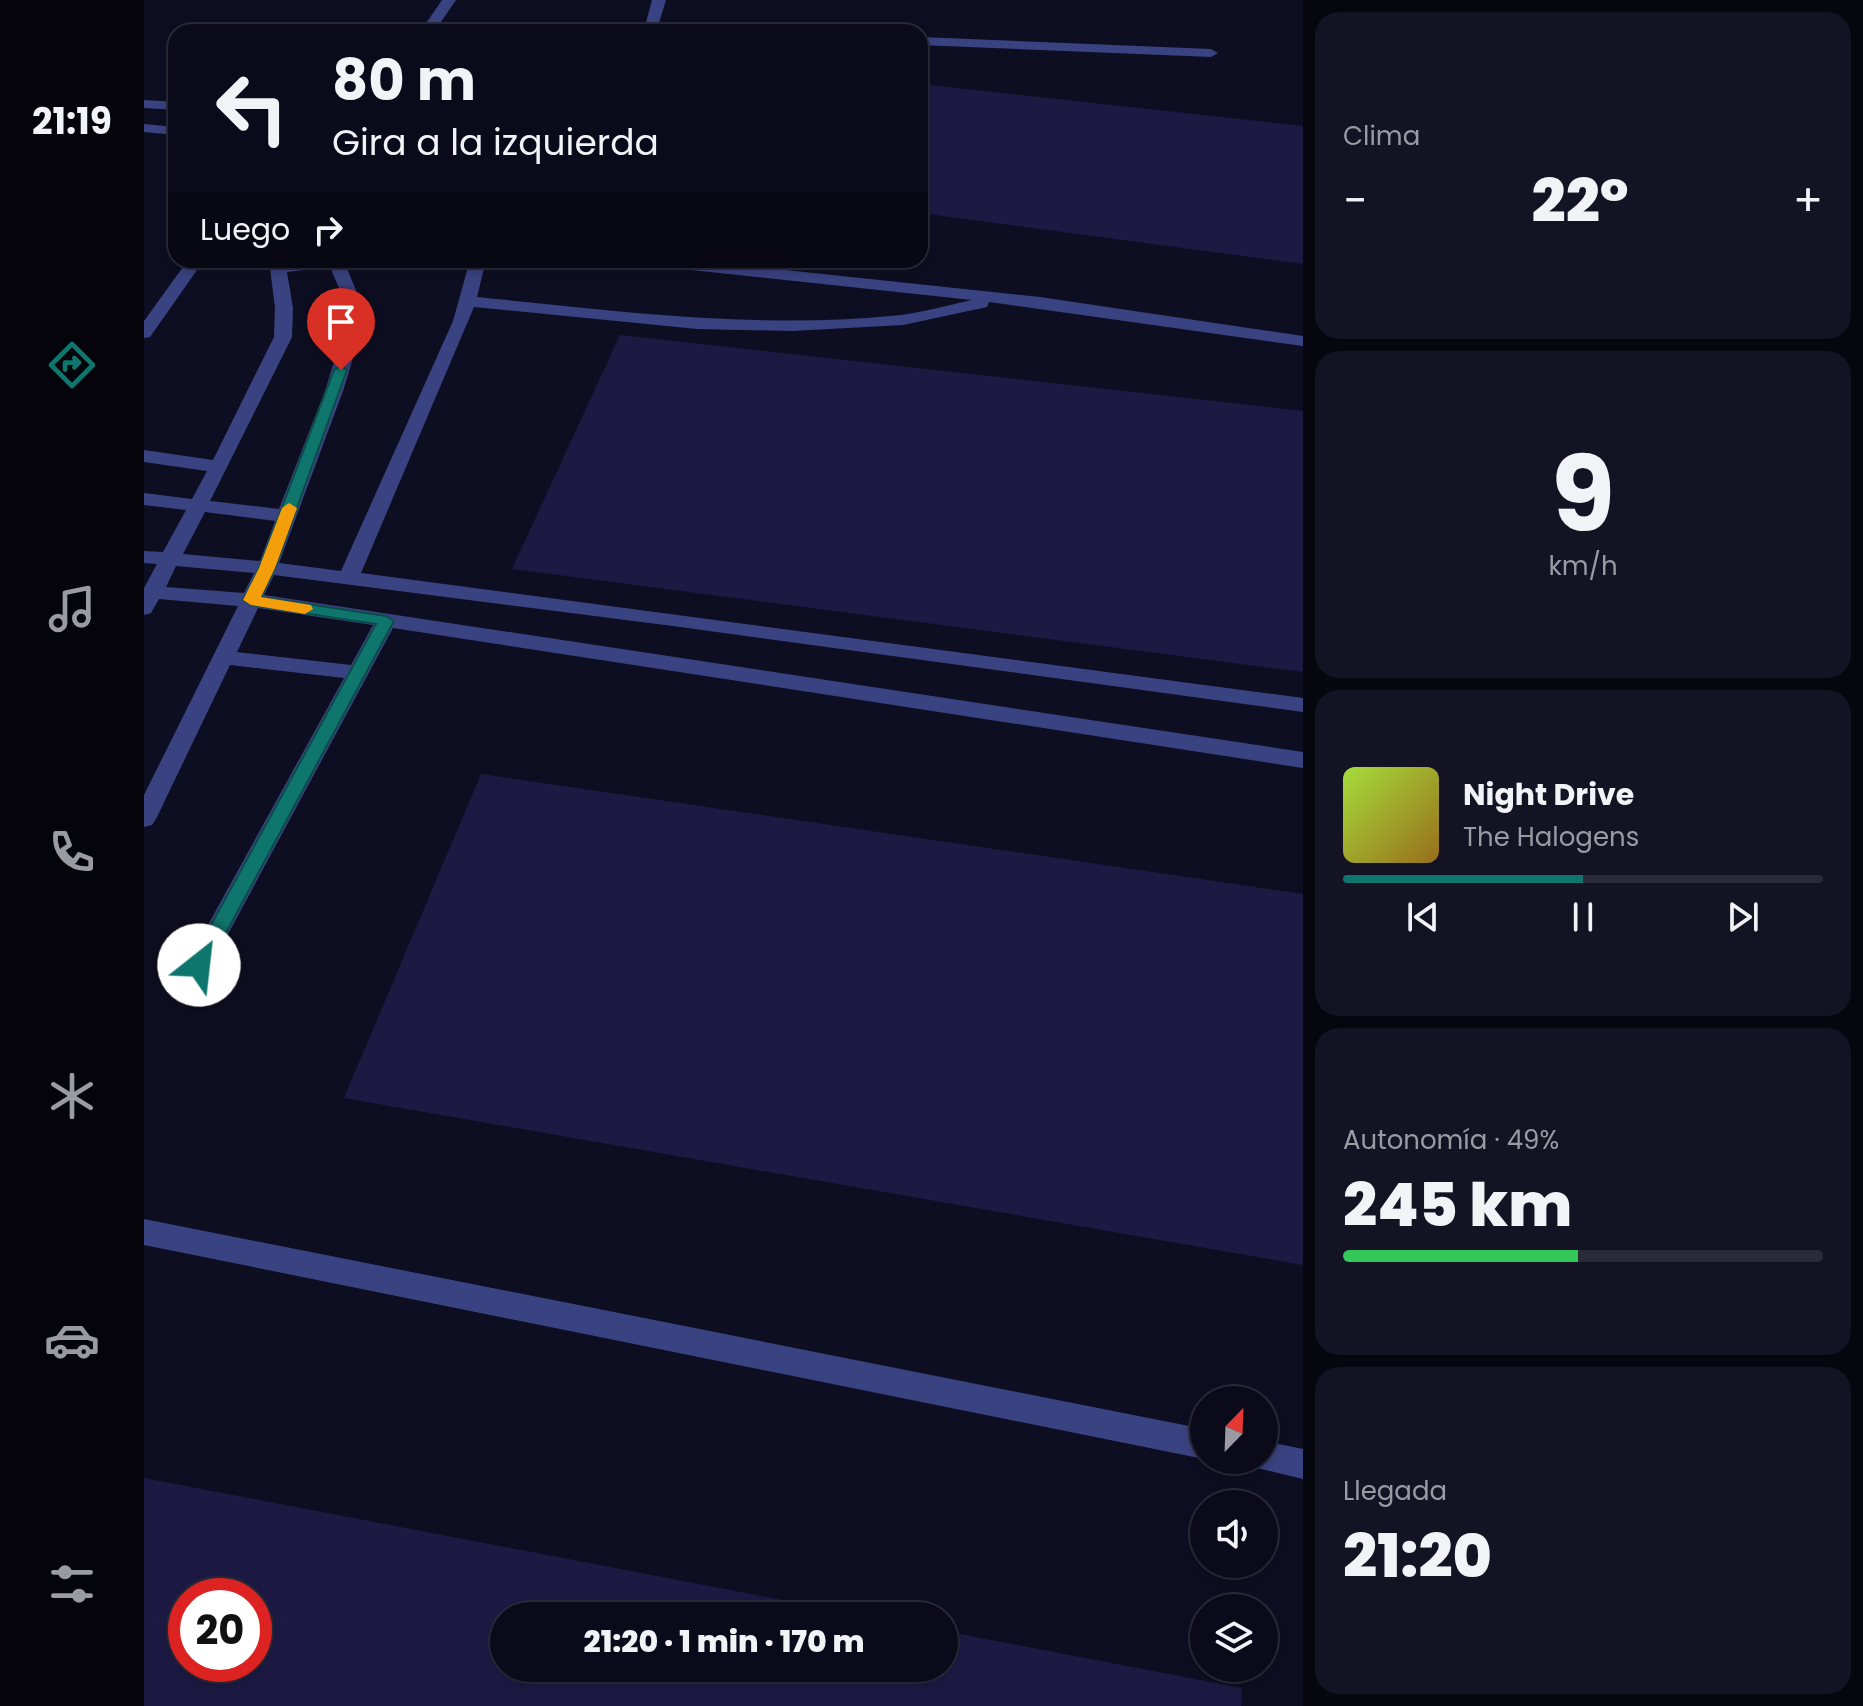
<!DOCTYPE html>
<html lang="es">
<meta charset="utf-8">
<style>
:root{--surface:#0a0a1a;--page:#131323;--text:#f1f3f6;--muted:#999aa2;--line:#2a2b39;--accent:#0f766e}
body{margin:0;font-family:Poppins,sans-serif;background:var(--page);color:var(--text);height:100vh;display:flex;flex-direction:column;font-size:30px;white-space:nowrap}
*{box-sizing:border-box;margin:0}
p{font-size:26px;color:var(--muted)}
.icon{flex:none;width:44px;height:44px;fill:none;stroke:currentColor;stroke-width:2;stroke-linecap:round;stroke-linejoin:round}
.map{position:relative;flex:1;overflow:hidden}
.drawer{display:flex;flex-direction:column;gap:12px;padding:12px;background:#06060e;width:560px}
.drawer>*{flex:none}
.top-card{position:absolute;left:24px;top:24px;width:760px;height:244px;border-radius:24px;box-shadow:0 4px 12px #0003,0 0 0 2px var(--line);background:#0a0a1a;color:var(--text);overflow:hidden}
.needle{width:52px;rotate:23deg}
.tools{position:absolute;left:1046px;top:1386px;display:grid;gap:16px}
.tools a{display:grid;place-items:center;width:88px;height:88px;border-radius:50%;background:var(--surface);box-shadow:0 4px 12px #0003,0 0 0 2px var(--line);font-size:40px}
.speed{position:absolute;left:24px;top:1578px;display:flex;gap:16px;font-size:40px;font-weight:700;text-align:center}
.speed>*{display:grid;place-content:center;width:104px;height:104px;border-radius:50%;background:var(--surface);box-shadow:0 4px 12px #0003,0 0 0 2px var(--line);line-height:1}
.speed .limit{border:12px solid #d22;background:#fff;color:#111}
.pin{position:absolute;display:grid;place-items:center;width:68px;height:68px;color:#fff;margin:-82px -34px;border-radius:50% 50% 50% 0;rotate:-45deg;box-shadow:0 0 8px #0007}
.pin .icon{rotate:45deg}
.me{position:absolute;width:88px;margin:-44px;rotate:29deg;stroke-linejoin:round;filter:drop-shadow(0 0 6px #0008)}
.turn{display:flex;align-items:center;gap:28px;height:168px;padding:0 32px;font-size:36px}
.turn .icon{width:104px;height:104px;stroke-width:2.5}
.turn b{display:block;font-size:56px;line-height:68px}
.then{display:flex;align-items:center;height:76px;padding:0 32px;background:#0003;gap:16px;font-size:30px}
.big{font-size:60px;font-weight:800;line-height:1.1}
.drawer .card{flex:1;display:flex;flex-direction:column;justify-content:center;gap:12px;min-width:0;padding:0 28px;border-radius:24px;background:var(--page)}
.drawer .dial{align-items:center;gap:0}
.dial b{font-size:104px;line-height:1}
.song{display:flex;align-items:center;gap:24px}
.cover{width:96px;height:96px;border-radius:12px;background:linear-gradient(135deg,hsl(80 70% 55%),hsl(40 70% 35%))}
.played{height:8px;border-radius:4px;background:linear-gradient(90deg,var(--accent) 50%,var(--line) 50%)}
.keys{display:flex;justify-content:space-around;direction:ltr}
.heat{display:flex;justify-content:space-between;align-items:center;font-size:44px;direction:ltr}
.charge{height:12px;border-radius:6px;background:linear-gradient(90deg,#34c759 49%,var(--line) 0)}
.trip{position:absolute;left:346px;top:1602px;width:468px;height:80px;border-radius:40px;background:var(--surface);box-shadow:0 4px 12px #0003,0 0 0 2px var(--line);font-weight:800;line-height:80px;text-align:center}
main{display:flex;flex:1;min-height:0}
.dock{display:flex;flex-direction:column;width:144px;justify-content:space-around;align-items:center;background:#04040a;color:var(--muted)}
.dock .icon{width:56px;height:56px}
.dock .selected{color:var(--accent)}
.dock b{font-size:36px;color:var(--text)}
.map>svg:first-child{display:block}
.building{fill:#1c1a43;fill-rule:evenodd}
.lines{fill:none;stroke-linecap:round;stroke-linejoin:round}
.minor{fill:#3a4381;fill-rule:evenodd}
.route{fill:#0f766e;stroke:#0a4d48;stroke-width:2}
.slow{fill:#f59e0b}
</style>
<main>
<nav class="dock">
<b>21:19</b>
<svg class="icon selected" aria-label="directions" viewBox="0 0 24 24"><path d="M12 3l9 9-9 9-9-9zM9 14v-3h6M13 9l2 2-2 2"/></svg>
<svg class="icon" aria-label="music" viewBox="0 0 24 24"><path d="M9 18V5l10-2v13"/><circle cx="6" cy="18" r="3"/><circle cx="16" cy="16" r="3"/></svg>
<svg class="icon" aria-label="phone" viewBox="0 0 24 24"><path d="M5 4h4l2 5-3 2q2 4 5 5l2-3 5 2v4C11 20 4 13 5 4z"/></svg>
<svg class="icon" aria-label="climate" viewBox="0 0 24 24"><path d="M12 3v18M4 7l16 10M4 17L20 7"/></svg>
<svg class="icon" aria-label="car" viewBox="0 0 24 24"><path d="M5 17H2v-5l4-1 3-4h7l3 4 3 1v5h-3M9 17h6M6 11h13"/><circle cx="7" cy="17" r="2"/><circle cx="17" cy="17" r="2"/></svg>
<svg class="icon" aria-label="filters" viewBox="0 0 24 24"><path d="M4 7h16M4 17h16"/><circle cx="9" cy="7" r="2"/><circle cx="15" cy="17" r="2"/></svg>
</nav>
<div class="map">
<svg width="1159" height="1706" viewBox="0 0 1159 1706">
<rect width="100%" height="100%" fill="#0e0e22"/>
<path class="building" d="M776 84 1159 126V264L776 213Z
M476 335 1159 411V672L368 569Z
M337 774 1159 894V1265L200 1098Z
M0 1478 722 1616H360V1668H800V1631L1098 1688 1097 1706H0ZM42 1596H110V1664H42Z"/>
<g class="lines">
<path class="minor" d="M298 0H312L290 32H276Z
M508 0H522L514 26 569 28 576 32H345L367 23 501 26Z
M776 37 1067 49 1074 53 1067 57 776 45Z
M0 100 32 102V110L0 108Z
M0 124 32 127V135L0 132Z
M44 260H60L6 337 0 338V321Z
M133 260H215L202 266 214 295 218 329 199 391 135 563 197 571 309 321 326 260H342L333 297C474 311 615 330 757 315 780 312 805 305 828 300L500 265 492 260H547L896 297 1159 336V346L845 302 843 307 759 325 648 331 553 329 330 307 217 573 1159 698V712L529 626 130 575 120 595 1159 752V768L249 628 49 999 40 1002 31 999 27 992 200 678 86 665 12 819 8 825 0 827V795L94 606 15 599 7 613 0 615V588L13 564 0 563V551L19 552 42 510 0 505V493L48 499 63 471 0 462V450L69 460 130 337 131 308 126 268ZM186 267 198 295 200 329 181 391 135 509 66 501 148 337 149 308 143 272ZM61 512 131 521 116 561 39 554ZM32 566 110 573 100 593 22 587ZM114 608 229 625 207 665 93 652Z
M0 1219 1060 1429V1459L0 1245Z
M1120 1441 1159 1449V1479L1109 1467 1106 1460H1120Z"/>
</g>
<path class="route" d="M197 366 203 370 131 568 117 597 242 616 250 621 62 970H48L45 965 232 624 107 605 99 600 115 568 190 370Z"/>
<path class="slow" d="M145 503 153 508 131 568 117 597 167 605 169 609 161 614 107 605 99 600 115 568 138 508Z"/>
</svg>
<div class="tools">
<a><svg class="needle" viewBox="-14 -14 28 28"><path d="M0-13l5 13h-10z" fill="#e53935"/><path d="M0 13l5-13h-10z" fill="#999aa2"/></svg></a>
<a><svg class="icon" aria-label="sound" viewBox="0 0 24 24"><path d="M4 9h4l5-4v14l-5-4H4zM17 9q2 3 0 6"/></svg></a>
<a><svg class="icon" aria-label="layers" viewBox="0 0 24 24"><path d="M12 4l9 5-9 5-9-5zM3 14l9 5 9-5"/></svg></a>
</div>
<div class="speed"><div class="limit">20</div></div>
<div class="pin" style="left:197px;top:370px;background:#d93025"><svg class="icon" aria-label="arrive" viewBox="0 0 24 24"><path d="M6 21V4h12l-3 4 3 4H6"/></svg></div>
<svg class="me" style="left:55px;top:965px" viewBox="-20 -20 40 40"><circle r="19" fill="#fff"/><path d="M0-13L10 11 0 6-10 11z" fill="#0f766e"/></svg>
<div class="trip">21:20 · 1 min · 170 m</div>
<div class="top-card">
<div class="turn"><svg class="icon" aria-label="left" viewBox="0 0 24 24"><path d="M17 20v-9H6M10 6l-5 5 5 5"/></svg><div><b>80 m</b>Gira a la izquierda</div></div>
<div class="then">Luego<svg class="icon" aria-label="right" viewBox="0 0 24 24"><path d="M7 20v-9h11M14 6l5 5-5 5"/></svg></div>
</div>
</div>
<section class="drawer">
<div class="card"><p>Clima</p>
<div class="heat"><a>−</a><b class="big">22°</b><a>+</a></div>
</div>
<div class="card dial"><b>9</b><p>km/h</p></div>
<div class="card">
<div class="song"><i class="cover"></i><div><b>Night Drive</b><p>The Halogens</p></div></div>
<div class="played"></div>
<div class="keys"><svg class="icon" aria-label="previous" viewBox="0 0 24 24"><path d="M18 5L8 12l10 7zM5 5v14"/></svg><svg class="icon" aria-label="pause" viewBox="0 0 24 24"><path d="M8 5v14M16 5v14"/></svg><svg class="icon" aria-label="next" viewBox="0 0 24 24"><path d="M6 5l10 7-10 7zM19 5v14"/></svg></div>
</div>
<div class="card"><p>Autonomía · 49%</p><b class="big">245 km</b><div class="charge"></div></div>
<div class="card"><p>Llegada</p><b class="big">21:20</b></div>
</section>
</main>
